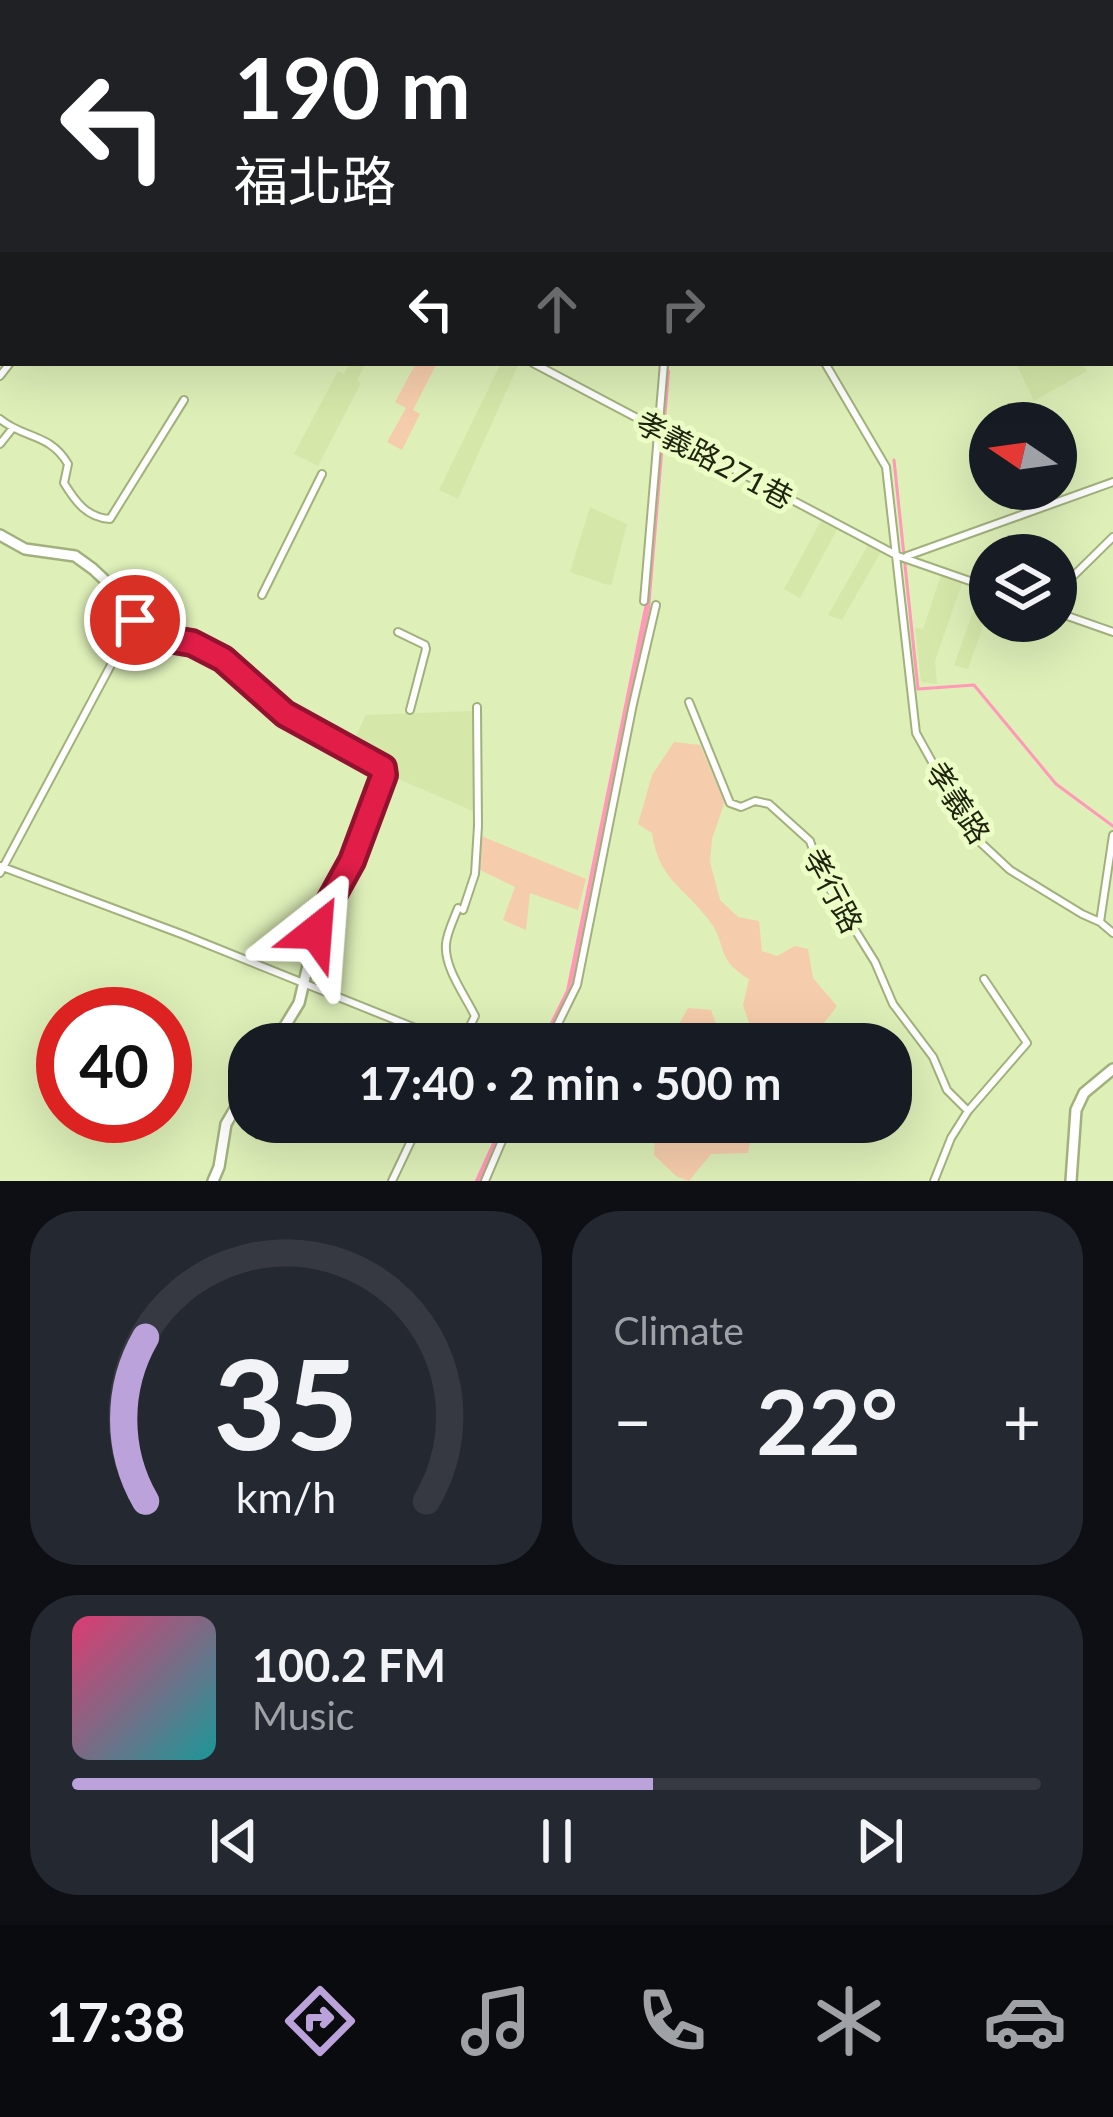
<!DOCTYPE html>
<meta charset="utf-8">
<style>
:root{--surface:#171b24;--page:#242831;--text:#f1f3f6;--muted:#9ea1a6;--line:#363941;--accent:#bba2da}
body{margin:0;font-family:Lato,"Noto Sans TC",sans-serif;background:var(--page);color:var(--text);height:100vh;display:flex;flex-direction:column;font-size:45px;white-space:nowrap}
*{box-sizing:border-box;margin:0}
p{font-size:39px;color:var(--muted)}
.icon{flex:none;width:66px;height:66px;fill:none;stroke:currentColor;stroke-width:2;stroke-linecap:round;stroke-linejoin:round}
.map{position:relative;height:1181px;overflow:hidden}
.details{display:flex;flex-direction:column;gap:30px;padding:30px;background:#0d0f14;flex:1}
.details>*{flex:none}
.guide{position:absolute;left:0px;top:0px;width:1113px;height:366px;box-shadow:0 12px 48px #0002;background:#202124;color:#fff;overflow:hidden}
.needle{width:78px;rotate:283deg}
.fabs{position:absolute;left:969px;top:402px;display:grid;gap:24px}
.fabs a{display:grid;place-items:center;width:108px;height:108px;border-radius:50%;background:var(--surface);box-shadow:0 12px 48px #0002;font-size:60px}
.speed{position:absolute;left:36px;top:987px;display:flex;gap:24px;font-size:60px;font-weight:700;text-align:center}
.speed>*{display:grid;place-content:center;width:156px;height:156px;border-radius:50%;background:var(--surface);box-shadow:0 12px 48px #0002;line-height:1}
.speed .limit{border:18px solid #d22;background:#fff;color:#111}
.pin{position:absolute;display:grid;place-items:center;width:102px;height:102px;color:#fff;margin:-51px;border:6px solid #fff;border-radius:50%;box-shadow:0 3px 12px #0007}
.me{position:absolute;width:132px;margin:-66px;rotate:28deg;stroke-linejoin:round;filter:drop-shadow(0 0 9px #0008)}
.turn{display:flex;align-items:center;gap:42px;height:252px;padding:0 36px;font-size:54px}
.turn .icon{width:156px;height:156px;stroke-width:2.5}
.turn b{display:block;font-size:84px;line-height:102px}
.lanes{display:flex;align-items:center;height:114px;padding:0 36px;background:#0003;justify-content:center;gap:60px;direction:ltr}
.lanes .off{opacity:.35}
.big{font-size:90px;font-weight:700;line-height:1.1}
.details .card{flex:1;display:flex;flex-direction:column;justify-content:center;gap:18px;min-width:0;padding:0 42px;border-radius:48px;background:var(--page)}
.details .dial{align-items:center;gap:0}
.dial svg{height:312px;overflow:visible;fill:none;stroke:var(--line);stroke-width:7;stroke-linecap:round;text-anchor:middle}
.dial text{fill:var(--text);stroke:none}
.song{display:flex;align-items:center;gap:36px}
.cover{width:144px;height:144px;border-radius:18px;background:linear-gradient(135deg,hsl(340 70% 55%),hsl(180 70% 35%))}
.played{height:12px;border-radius:6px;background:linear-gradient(90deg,var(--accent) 60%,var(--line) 60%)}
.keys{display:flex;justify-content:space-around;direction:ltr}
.heat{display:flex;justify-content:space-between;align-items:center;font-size:66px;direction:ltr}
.details .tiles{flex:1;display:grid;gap:30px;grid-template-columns:1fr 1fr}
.card:last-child{grid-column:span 2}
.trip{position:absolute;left:228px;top:1023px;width:684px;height:120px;border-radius:48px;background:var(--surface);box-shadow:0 12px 48px #0002;font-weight:700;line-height:120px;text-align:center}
.dock{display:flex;height:192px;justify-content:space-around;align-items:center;background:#090b0e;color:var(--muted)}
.dock .icon{width:84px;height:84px}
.dock .on{color:var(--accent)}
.dock b{font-size:54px;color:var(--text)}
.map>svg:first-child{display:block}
.built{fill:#d5e8a9}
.green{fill:#f6cdac}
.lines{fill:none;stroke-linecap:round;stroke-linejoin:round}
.stream{stroke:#fe99b7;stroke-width:3}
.canal{stroke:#fe99b7;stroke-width:6}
.street-casing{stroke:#a2b17c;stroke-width:10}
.secondary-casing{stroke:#a2b17c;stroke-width:14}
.street{stroke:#fff;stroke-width:6}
.secondary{stroke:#fff;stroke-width:9}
.route-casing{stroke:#92132f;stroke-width:30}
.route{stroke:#e11d48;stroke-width:21}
.labels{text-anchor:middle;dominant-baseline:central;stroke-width:10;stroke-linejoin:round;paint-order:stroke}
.street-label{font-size:30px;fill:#1e240f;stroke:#ecfdc5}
</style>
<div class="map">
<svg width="1113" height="1181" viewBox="0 0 1113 1181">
<rect width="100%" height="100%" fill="#deefb8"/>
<path class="built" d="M350 363H366L357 380 361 383 318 466 294 454 338 371 344 374Z
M501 363H519L458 499 439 490Z
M1016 363H1082L1087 371 1034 401Z
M590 507 627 524 611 586 570 572Z
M822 519 838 528 800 598 784 589Z
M868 545 881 552 842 620 828 615Z
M941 575 962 583 935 661 937 684 921 682 915 628 923 629Z
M981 590 990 593V606L968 669 954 665Z
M472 711 474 713 475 812 389 775 390 766 353 742 366 715Z"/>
<path class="green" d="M416 363H437L413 410 420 414 402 450 387 442 406 408 395 402Z
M674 742 700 745 725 801 712 839 710 862 720 900 738 917 759 921 762 951 777 956 795 946 808 949 813 978 837 1006 808 1044H668L688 1008 711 1010 720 1035 732 1044 754 1038 743 1005 749 979C713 957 729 945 708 919 682 885 659 880 652 833L638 824 652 775Z
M479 835 586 879 578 910 530 893 526 930 503 920 515 887 478 869Z
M656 1122H754L748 1153 711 1154 689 1181 676 1176 654 1155Z"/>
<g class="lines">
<path class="stream" d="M724 3V0
M1110 247 1113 246
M667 372 668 363
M894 460 918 689 974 685 1056 784 1113 826"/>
<path class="canal" d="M306 3 309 0
M0 295 3 293
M543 1044 569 991 647 608 667 372
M478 1181 505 1122"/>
<g class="street-casing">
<path id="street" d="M271 0 274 3
M630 0 635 3
M214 3 222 0
M512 3 513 0
M661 3V0
M762 3 768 0
M0 91 3 90
M0 225 3 224
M533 363 898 556 990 588
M825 363 886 467 916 733 960 812 980 842 1010 870 1082 914 1100 922
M0 376 10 363
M0 419C24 439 50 433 68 464L64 483C75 501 87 518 110 519L184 400
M0 444 12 429
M907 556 1113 482
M1056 593 1113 537
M262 595 322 474
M644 601 664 363
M1056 612 1113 632
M398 632 425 645 426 649 410 710
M689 702 730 803 741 807 755 801 769 804 810 841 822 877 875 962 893 1004 933 1057 947 1090 968 1111
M1113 835 1100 922 1113 933
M0 866 184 935 455 1044
M0 873 135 620
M458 908C454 919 447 932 446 944 444 968 465 995 475 1016L461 1044
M463 910 475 874 478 826 477 707
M548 1044 577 985 633 704 656 605
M392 1181 420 1122
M485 1181 510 1122
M934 1181 951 1138 968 1111 1027 1043 984 979"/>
</g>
<g class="secondary-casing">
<path id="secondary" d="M1041 0 1044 3
M315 3 318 0
M1110 73 1113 77
M0 310 3 308
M0 535 25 549 75 556 93 569 127 601 135 620 147 630 168 641 192 643 223 659 285 714 383 768 384 775 352 861 326 908 316 932 299 1003 274 1044
M213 1181 219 1167 226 1124 249 1085
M1071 1181 1076 1110 1084 1093 1113 1069"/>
</g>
<use href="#street" class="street"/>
<use href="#secondary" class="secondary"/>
</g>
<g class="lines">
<g class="route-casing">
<path id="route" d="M135 620 156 637 192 643 223 659 285 714 383 768 384 775 352 861 326 908 316 932"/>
</g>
<use href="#route" class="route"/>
</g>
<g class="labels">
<g class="street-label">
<text transform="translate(715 459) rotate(28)">孝義路271巷</text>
<text transform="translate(959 802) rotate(57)">孝義路</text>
<text transform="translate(834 890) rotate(62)">孝行路</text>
</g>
</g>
</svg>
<div class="fabs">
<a><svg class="needle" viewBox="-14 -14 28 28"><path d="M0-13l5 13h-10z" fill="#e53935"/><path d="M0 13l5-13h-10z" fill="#9ea1a6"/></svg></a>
<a><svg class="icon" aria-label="layers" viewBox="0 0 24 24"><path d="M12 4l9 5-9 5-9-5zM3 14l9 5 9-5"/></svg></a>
</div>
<div class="speed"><div class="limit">40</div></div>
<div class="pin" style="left:135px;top:620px;background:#d93025"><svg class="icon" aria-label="arrive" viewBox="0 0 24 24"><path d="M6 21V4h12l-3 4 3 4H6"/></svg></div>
<svg class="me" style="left:316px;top:932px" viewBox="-20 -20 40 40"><path d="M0-17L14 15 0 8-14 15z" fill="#e11d48" stroke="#fff" stroke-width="4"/></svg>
<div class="trip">17:40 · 2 min · 500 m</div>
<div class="guide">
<div class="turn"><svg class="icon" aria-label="left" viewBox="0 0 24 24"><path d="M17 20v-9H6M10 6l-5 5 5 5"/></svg><div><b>190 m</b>福北路</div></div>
<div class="lanes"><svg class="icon" aria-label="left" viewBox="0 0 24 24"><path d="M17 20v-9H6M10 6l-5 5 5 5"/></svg><svg class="icon off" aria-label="ahead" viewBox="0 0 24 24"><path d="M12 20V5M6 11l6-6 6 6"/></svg><svg class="icon off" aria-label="right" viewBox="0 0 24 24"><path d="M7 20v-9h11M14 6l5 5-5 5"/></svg></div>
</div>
</div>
<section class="details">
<div class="tiles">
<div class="card dial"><svg viewBox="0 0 100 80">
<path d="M14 69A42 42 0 1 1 86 69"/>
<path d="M14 69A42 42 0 0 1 14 27" stroke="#bba2da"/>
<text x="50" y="56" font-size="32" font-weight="700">35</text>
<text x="50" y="72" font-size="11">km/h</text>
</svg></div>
<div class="card"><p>Climate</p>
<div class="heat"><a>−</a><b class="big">22°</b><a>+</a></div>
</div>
<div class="card">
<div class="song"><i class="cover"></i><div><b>100.2 FM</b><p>Music</p></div></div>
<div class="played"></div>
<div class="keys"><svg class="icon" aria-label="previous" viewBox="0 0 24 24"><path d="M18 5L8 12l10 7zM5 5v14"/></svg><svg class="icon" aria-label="pause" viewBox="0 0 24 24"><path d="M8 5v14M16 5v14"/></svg><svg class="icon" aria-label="next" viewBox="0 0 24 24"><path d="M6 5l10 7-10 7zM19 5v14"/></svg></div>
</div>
</div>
</section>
<nav class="dock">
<b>17:38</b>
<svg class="icon on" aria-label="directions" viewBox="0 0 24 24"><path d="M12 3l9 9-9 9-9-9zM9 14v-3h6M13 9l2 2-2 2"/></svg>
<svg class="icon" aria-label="music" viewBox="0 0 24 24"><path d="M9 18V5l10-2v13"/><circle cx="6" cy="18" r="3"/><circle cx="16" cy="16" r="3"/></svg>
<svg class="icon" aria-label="phone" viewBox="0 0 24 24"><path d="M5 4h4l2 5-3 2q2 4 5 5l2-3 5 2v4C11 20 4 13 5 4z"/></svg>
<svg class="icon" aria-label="climate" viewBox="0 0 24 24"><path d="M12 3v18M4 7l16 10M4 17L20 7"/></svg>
<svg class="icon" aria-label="car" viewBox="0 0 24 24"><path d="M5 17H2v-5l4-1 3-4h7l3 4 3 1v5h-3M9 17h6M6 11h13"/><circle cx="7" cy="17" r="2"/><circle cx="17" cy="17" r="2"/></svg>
</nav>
